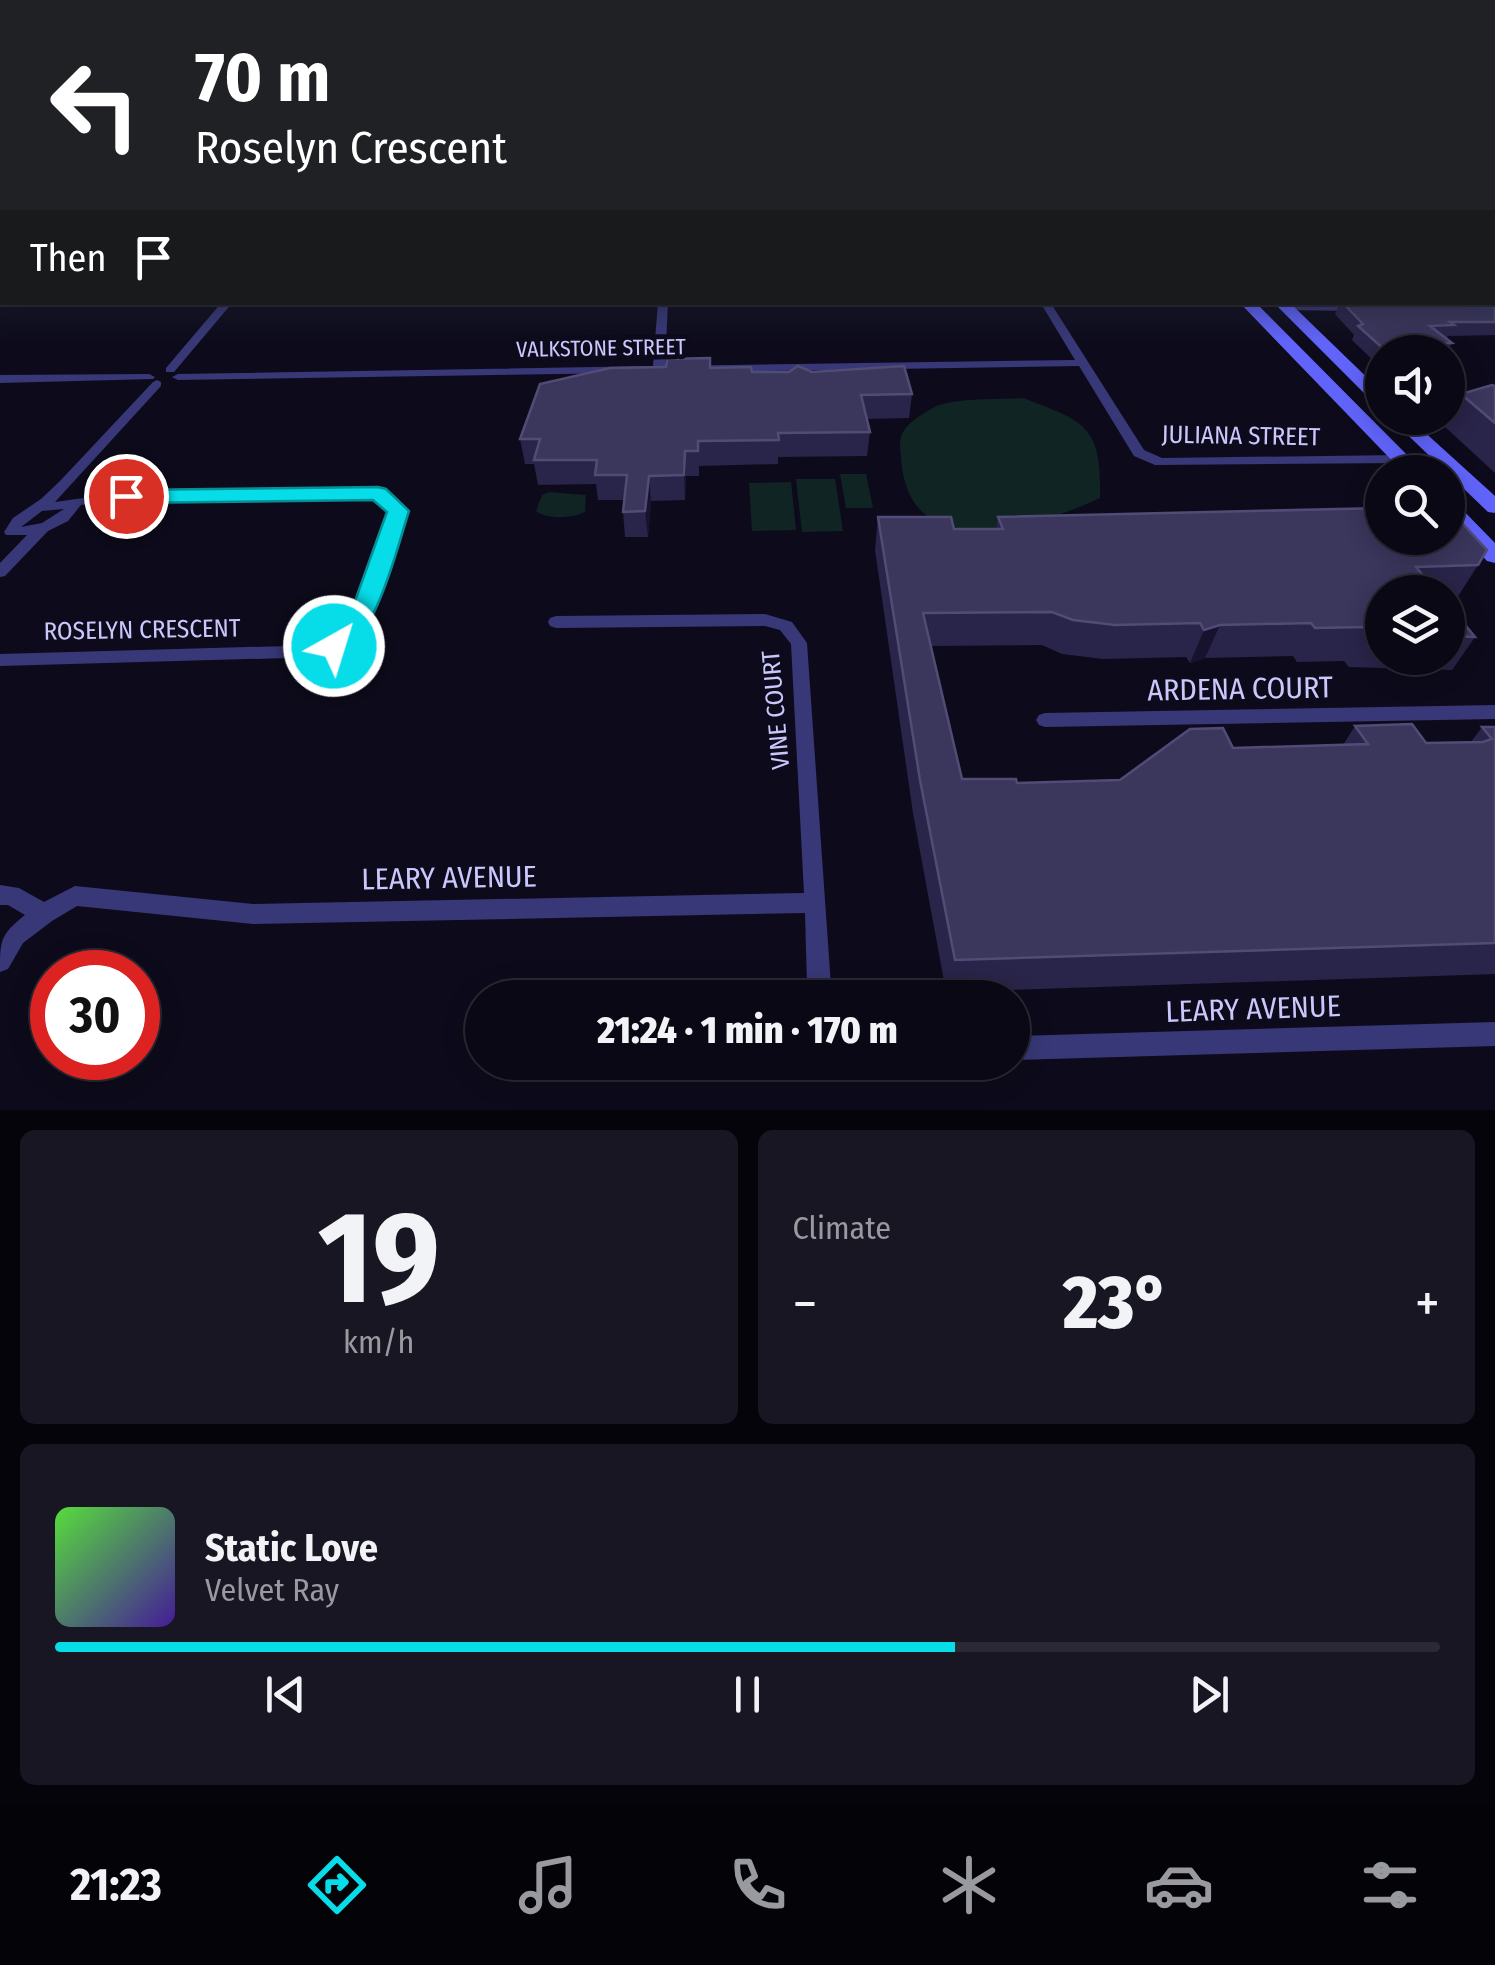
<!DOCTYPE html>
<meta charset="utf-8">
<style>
:root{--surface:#0a0814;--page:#181622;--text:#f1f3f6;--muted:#999aa0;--line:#2a2934;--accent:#07dde9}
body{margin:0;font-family:"Fira Sans Condensed",sans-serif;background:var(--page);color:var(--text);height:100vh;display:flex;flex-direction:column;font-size:38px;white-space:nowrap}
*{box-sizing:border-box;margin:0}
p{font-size:32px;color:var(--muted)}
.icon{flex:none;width:55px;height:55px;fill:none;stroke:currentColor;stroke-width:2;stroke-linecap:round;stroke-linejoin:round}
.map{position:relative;height:1110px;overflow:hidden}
.details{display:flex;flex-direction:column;gap:20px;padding:20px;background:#06040b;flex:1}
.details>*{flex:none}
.hud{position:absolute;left:0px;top:0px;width:1495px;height:305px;box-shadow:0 5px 25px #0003,0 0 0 2px var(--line);background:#202124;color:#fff;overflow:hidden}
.buttons{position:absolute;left:1365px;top:335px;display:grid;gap:20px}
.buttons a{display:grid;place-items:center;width:100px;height:100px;border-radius:50%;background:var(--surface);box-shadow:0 5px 25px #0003,0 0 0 2px var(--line);font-size:50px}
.speed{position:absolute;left:30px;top:950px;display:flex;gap:20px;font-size:50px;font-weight:700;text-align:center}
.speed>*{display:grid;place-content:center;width:130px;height:130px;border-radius:50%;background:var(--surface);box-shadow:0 5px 25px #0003,0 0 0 2px var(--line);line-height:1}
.speed .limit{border:15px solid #d22;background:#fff;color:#111}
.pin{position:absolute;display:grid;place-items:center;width:85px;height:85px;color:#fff;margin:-42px;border:5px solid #fff;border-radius:50%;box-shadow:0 2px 10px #0007}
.me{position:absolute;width:110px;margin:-55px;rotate:39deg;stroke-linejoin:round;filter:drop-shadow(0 0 8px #0008)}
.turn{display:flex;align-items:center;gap:35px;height:210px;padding:0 30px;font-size:45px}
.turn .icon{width:130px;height:130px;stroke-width:2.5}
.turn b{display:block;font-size:70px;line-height:85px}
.then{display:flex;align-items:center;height:95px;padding:0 30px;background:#0003;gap:20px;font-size:38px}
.big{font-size:75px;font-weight:800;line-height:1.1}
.details .card{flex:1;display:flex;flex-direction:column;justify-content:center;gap:15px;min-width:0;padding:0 35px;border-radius:15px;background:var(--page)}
.details .dial{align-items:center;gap:0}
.dial b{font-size:130px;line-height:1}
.song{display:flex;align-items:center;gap:30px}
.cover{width:120px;height:120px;border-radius:15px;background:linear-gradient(135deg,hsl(110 70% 55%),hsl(260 70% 35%))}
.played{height:10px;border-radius:5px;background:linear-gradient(90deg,var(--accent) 65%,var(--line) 65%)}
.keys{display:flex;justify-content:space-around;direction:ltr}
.heat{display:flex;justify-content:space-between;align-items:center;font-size:55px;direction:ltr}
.details .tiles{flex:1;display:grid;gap:20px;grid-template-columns:1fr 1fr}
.card:last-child{grid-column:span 2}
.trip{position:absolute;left:465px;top:980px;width:565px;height:100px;border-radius:50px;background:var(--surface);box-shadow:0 5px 25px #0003,0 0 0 2px var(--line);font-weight:800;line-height:100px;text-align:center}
.menu{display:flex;height:160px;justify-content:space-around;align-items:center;background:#040308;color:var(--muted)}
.menu .icon{width:70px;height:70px}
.menu .selected{color:var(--accent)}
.menu b{font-size:45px;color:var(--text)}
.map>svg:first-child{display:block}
.green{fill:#0f2423}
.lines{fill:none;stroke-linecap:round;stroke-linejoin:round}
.minor{fill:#383878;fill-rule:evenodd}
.tertiary{fill:#383878;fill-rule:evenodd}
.secondary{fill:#6164fa;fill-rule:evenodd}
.wall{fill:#292449}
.shaded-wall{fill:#17132e}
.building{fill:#3a365c;stroke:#514c75;stroke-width:2.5}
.route{fill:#07dde9;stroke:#059097;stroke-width:2.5}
.labels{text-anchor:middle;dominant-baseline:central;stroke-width:10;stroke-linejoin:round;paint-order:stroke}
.far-street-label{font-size:22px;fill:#cac7fd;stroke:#0d0b1b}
.street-label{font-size:25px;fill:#cac7fd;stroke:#0d0b1b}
.near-street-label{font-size:30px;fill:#cac7fd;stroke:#0d0b1b}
</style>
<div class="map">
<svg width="1495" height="1110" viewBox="0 0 1495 1110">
<rect width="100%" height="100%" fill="#0d0b1b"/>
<path class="green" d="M1023 398C1086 422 1102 426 1100 498 1057 518 1006 534 958 528 917 522 903 492 901 457 900 449 899 442 902 434 907 423 921 415 931 409 949 397 1000 400 1023 398Z
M840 474H866L873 508H846Z
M796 479H835L843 531 802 532Z
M791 482 796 530 752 531 749 483Z
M549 492 586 495 585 512C573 518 547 520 536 511L542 495Z"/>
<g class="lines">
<path class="minor" d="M1492 194H1495V200H1492Z
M222 302H233L174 372H166V368Z
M658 302H668L665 366 1075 360 1040 302H1050L1144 450 1162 458 1401 455 1408 459 1401 463 1155 465 1134 456 1079 366 178 380 172 377 178 374 653 366Z
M1286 305H1357L1362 308 1357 311 1282 310 1281 308Z
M149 374 155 377 153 379 0 383V375Z
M157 380 161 382V386L55 502 126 492 384 490 405 511 369 619 340 649 287 658 0 666V654L287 646 329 640 354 616 391 512 375 497 126 500 81 505 68 521 48 531 5 576 0 577V563L27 535H6L4 532 13 518 41 499 60 481 153 382ZM64 509 42 523 21 527 42 511Z
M765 614 792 622 807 643 831 986 835 998H812L807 986 805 913 253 924 77 906 52 921 23 943 8 969 0 972C0 940 0 935 25 915L8 905H0V885L19 888 44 902 75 886 253 904 804 893 791 644 780 630 765 626 556 628 550 626 548 622 550 618 556 616Z
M1495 705V719L1045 727 1039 725 1036 720 1039 715 1045 713Z
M1495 1022V1046L1012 1060V1036Z"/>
<path class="tertiary" d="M0 271H2V279H0Z"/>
<path class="secondary" d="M1239 302H1255L1424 472H1403Z
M1273 302H1289L1382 392V406L1376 405Z
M1390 418H1409L1495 496V513L1488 512Z
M1448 501 1455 502 1495 543V563L1487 561 1448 519Z"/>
</g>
<path class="wall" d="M1492 229H1495V335L1448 336 1446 339 1452 343 1447 352H1382V369L1352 340 1354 335 1335 314 1340 302H1492Z
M1448 356 1460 367 1452 381H1448Z
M710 368 752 372H812L912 394 909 418 866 419 870 432 867 456 778 457V464L699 466V476H686L685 500 651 501 648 537H625L623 512 624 500H598L596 484 538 485 534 464H525L520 439Z
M1495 386V473L1443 425 1461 394Z
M878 517 954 529H996L998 517 1478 565 1457 598 1448 599V592H1382V658H1448V604L1475 637 1452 670 1349 667 1344 661 1297 662 1293 656 1205 658 1190 663 1186 657 1103 659 1062 654 1042 645 931 646 962 779 1017 783 1120 780 1233 748 1343 745 1355 726 1426 743 1471 742 1482 727H1495V974L946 992 913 813 875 550Z"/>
<path class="shaded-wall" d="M685 451 686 476 685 500 684 475Z
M649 476 651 501 648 537 645 511Z
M1220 625 1205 658 1190 663 1204 630Z"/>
<path class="building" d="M1492 229H1495V289H1492Z
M1492 301H1495V322H1450L1454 325 1430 326 1452 343 1433 344 1444 352H1387L1358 326 1363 324 1342 302H1492Z
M1448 356 1460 367 1448 366Z
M710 358V368L751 367 752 372H789L798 366 812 372 904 366 912 394 861 395 870 432 778 433 779 440 698 441V451H685L684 475 649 476 645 511 623 512 627 475H595L597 460H534L540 439H520L540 384 610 368 666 367 667 359Z
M1492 385 1495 386V423L1461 394Z
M1382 508V538H1448V517L1451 521H1460L1487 550 1478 565 1416 567 1437 592H1382V634H1369L1363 627 1315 628 1311 623 1220 625 1204 630 1200 623 1115 625 1073 620 1052 612 923 613 962 779H1016L1017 783 1120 780 1190 729 1223 728 1233 748 1368 744 1355 726 1412 724 1426 743 1483 742 1492 739 1482 727H1495V943L955 960 920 780 878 517H951L954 529H1003L998 517Z
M1448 604 1475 637 1448 636Z"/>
<linearGradient id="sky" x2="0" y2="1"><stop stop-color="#07060f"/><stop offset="0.55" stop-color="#2f344a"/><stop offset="1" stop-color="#2f344a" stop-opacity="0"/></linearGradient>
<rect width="1495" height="343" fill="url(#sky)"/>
<path class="route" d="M378 487 386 489 409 511C398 543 371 666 325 652L321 646 350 615 387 512 373 500 126 503 116 496 126 490Z"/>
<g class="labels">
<g class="far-street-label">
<text transform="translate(601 348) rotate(-1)">VALKSTONE STREET</text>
</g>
<g class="street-label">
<text transform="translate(1241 436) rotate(1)">JULIANA STREET</text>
<text transform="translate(142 630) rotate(-1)">ROSELYN CRESCENT</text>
<text transform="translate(776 710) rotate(-95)">VINE COURT</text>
</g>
<g class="near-street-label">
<text transform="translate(1240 689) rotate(-1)">ARDENA COURT</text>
<text transform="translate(449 878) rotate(-1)">LEARY AVENUE</text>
<text transform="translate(1253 1009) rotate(-2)">LEARY AVENUE</text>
</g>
</g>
</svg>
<div class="buttons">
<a><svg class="icon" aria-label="sound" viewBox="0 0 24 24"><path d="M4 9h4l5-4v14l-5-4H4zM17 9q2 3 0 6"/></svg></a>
<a><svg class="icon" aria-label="search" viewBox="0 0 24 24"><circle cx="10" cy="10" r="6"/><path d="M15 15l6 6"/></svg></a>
<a><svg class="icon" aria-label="layers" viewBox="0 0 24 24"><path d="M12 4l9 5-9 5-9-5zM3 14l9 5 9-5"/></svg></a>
</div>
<div class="speed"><div class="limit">30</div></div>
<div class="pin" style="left:126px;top:496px;background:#d93025"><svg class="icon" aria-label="arrive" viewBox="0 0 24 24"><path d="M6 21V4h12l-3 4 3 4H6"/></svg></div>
<svg class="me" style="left:334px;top:646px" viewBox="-20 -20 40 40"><circle r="17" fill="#07dde9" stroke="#fff" stroke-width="3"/><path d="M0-11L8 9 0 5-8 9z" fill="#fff"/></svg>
<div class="trip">21:24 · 1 min · 170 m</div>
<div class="hud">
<div class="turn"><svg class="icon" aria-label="left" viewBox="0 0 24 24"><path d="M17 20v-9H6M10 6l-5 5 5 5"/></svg><div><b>70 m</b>Roselyn Crescent</div></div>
<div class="then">Then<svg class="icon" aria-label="arrive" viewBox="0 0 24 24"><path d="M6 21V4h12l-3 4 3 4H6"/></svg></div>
</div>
</div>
<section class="details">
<div class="tiles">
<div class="card dial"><b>19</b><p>km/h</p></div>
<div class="card"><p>Climate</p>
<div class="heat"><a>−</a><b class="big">23°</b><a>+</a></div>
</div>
<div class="card">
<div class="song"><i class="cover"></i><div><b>Static Love</b><p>Velvet Ray</p></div></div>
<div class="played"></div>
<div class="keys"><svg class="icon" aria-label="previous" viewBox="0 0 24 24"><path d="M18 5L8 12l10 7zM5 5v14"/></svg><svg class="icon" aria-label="pause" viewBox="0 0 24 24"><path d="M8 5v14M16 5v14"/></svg><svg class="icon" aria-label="next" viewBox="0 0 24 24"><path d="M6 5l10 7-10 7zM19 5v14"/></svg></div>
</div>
</div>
</section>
<nav class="menu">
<b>21:23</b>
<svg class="icon selected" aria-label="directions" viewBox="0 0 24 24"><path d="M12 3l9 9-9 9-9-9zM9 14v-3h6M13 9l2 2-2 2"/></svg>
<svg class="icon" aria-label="music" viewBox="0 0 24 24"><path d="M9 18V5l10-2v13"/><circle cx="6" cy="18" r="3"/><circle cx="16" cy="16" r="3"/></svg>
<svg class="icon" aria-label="phone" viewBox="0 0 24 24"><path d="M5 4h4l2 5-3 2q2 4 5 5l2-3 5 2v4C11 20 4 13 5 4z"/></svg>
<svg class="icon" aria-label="climate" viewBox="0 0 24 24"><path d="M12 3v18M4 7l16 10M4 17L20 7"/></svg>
<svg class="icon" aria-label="car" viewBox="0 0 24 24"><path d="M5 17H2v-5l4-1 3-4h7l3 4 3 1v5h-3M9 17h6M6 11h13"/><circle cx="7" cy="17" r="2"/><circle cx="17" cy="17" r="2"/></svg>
<svg class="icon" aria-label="filters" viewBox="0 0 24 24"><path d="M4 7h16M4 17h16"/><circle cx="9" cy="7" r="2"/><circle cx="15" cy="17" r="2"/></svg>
</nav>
